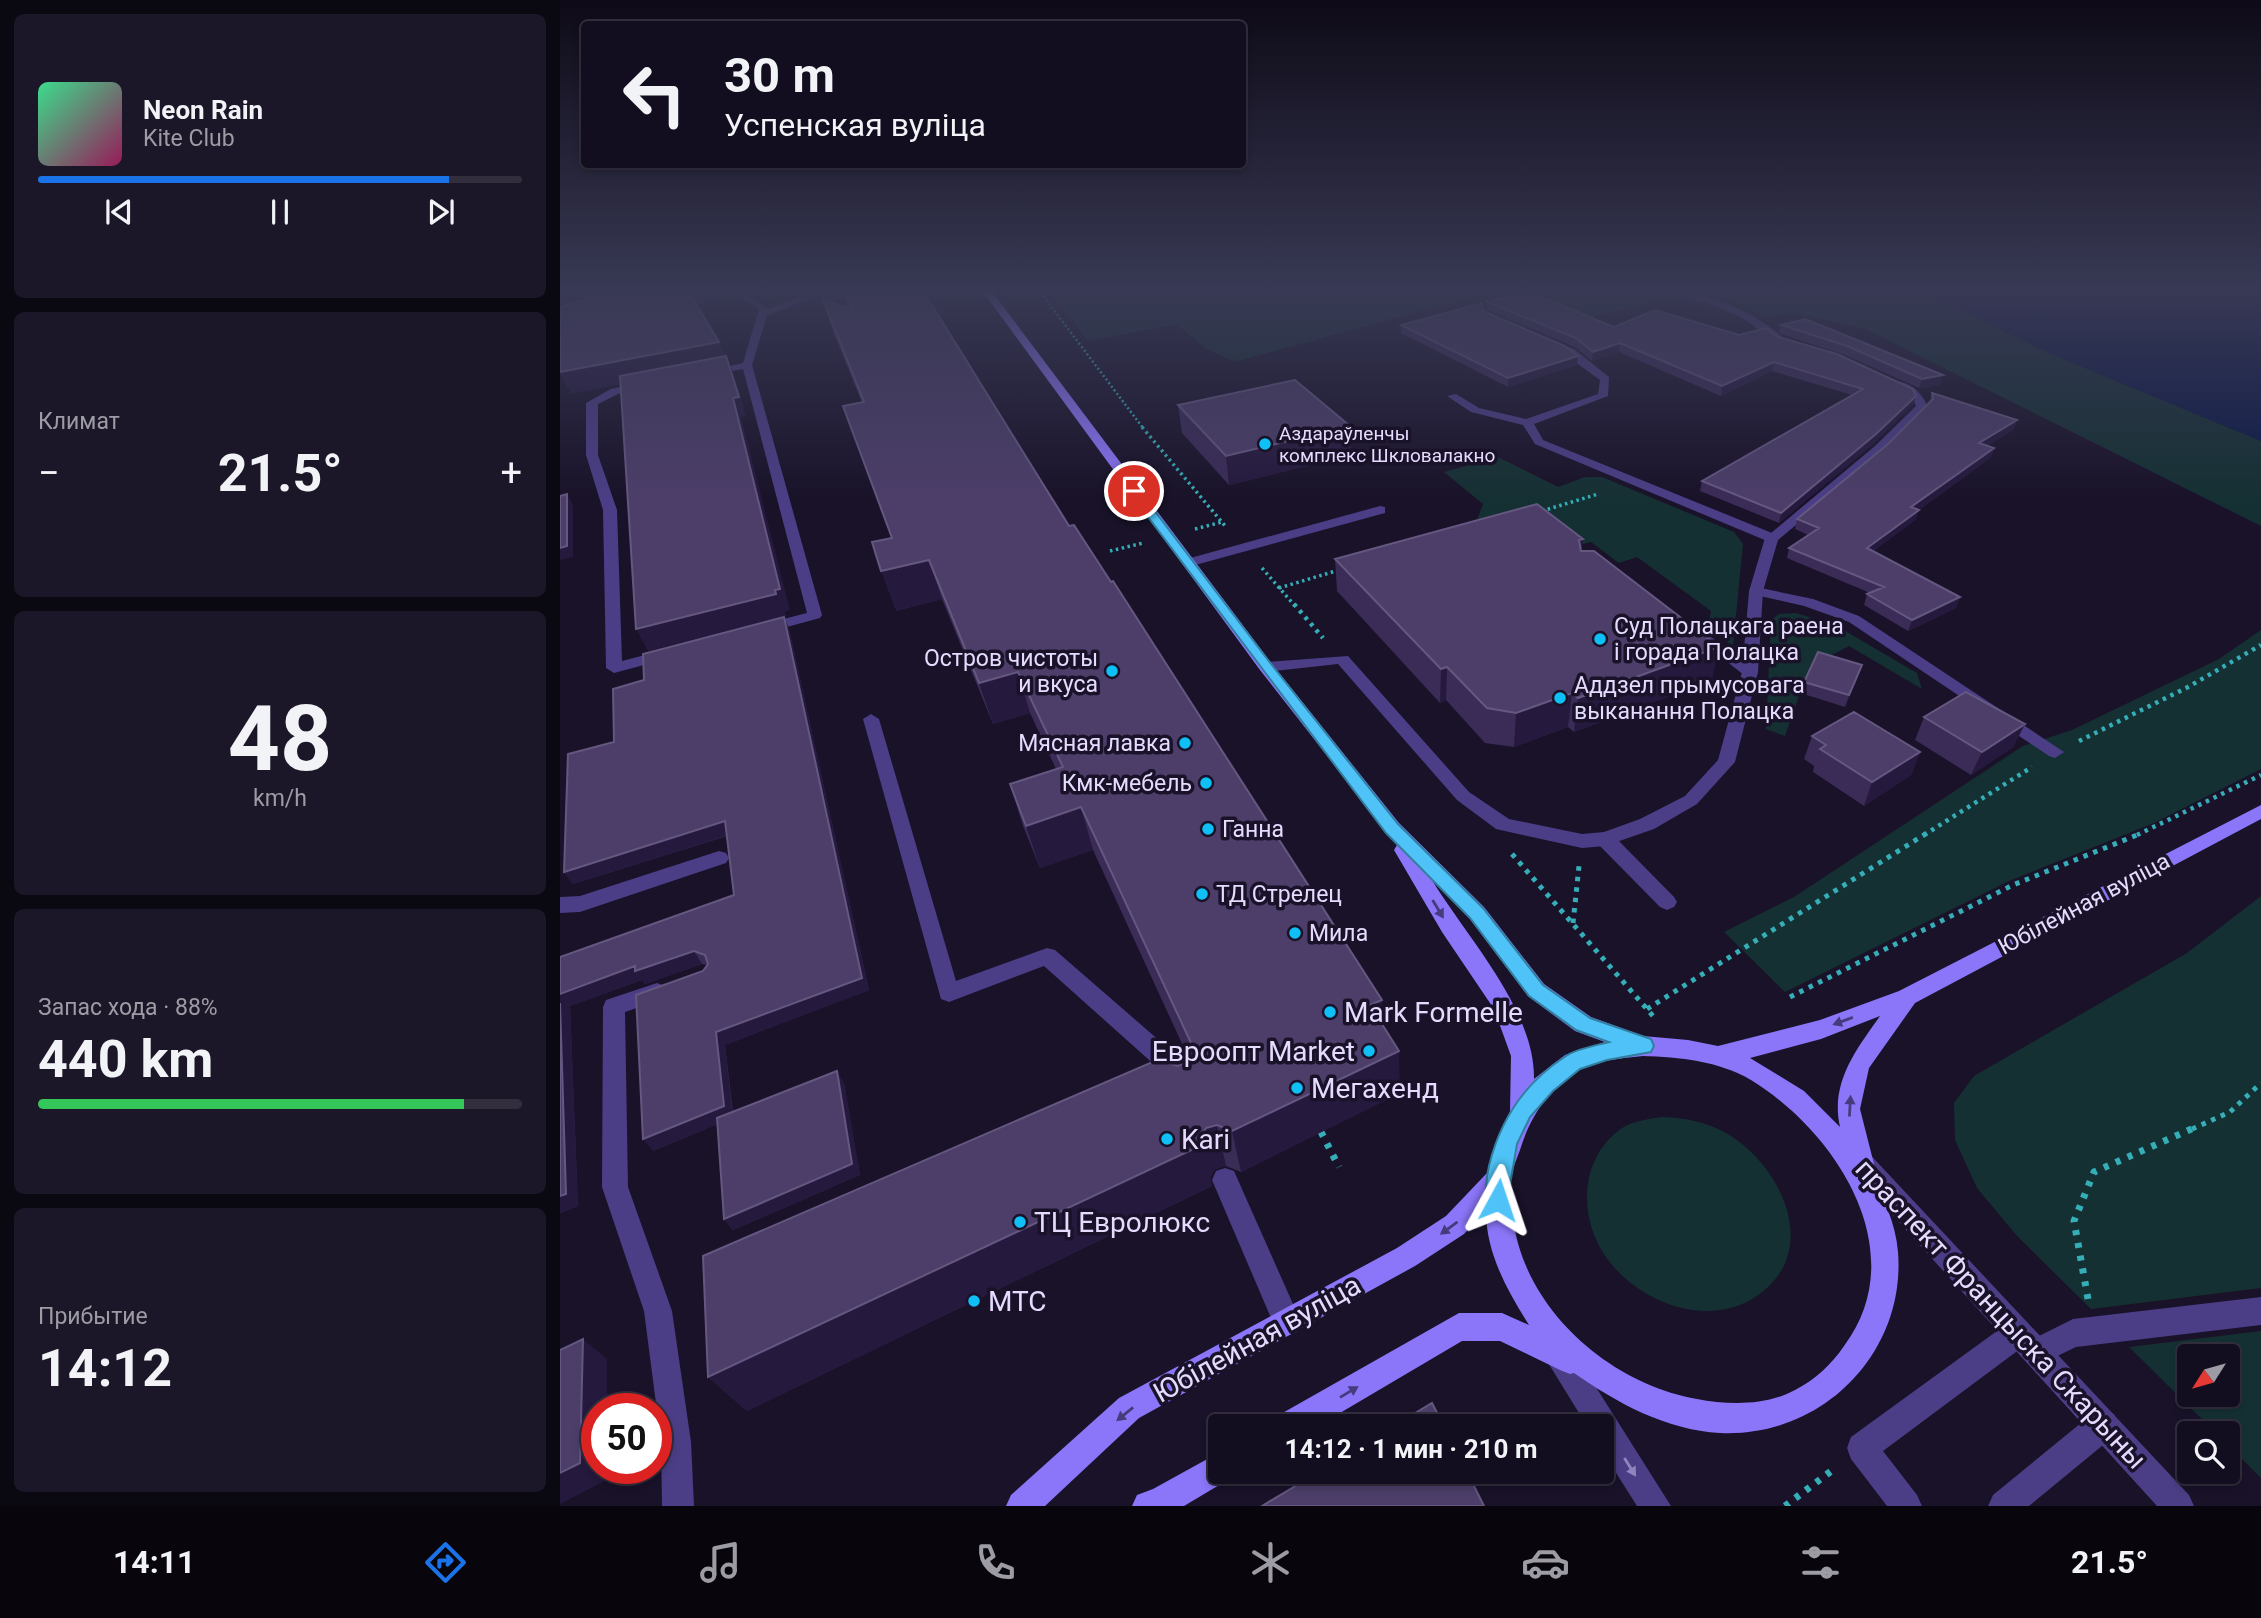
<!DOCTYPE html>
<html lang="ru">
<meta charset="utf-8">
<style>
:root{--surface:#130e1f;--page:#1c1728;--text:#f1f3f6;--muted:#9d9ca4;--line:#322e3d;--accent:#1a73e8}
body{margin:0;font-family:Roboto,sans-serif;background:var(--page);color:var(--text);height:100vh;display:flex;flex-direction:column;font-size:26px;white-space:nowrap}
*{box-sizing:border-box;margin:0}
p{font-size:23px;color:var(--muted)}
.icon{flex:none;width:38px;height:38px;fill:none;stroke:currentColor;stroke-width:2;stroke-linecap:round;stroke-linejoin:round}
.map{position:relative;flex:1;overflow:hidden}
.sheet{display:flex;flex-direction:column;gap:14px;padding:14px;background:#0a0811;width:560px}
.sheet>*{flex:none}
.banner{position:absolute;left:21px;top:21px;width:665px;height:147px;border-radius:7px;box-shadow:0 4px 10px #0003,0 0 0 2px var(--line);background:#130e1f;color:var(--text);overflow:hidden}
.needle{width:46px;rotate:233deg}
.controls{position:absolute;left:1617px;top:1344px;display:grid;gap:14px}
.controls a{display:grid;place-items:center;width:63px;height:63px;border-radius:7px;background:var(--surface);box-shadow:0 4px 10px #0003,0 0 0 2px var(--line);font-size:35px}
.speed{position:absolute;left:21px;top:1393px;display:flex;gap:14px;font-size:35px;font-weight:700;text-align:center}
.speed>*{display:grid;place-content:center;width:91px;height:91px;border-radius:50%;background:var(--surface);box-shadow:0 4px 10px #0003,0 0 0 2px var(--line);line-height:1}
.speed .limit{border:10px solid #d22;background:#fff;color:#111}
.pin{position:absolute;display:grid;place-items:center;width:60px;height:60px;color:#fff;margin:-30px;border:4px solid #fff;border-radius:50%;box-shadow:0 2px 7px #0007}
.me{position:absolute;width:77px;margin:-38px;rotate:5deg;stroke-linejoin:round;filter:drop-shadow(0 0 5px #0008)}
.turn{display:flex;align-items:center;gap:24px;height:147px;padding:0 28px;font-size:32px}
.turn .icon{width:91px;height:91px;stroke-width:2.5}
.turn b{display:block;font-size:49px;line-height:60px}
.big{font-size:52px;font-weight:700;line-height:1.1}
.sheet .card{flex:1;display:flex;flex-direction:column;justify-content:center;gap:10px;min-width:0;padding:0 24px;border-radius:10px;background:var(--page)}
.sheet .dial{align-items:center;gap:0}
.dial b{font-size:91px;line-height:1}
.song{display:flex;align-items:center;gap:21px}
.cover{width:84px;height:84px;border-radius:10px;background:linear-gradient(135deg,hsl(150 70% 55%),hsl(330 70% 35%))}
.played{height:7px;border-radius:4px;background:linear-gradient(90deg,var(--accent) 85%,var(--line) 85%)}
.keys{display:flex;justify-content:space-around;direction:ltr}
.heat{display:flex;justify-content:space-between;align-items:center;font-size:38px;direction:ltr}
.charge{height:10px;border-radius:5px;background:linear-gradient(90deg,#34c759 88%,var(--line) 0)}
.trip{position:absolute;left:648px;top:1414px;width:406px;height:70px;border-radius:7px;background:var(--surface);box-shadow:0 4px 10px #0003,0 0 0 2px var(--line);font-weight:700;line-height:70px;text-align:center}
.tab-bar{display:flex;height:112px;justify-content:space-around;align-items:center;background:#08060c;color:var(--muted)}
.tab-bar .icon{width:49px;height:49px}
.tab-bar .active{color:var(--accent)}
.tab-bar b{font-size:32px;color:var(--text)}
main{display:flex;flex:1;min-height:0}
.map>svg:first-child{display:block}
.green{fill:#153033;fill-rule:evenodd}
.water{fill:#0d1a47}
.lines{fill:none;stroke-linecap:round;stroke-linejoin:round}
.path-far4{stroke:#35aeb8;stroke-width:2.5;stroke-dasharray:2 2.5;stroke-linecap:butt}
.path-far3{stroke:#35aeb8;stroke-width:3.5;stroke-dasharray:2.5 3.5;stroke-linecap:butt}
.path-far2{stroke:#35aeb8;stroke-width:4.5;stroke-dasharray:3.5 5;stroke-linecap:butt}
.path-far1{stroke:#35aeb8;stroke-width:5;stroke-dasharray:4.5 6;stroke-linecap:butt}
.path{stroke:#35aeb8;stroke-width:7;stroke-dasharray:5 8;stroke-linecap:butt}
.service{fill:#4b3e86;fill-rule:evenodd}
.pedestrian{fill:#4b3e86;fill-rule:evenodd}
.minor{fill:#4b3e86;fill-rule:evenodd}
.tertiary{fill:#4b3e86;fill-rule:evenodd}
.secondary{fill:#8b76fa;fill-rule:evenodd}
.wall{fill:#3a2b57}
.shaded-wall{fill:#25193d}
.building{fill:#4c3e69;stroke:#645780;stroke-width:2}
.oneway{fill:#473a7d}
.oneway2{fill:#9085bc}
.route{fill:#4fc3f7;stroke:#337fa1;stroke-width:2}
.poi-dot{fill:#0ec0f6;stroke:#191229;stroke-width:2.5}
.labels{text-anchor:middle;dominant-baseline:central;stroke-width:7;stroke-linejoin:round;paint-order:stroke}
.far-poi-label{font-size:19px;fill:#e4dbfe;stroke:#191229;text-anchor:start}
.poi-label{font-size:23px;fill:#e4dbfe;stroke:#191229;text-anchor:start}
.street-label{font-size:23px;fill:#e4dbfe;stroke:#191229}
.near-poi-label{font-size:28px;fill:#e4dbfe;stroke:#191229;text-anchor:start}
.near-street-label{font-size:28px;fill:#e4dbfe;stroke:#191229}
</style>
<main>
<section class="sheet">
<div class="card">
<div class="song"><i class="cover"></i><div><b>Neon Rain</b><p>Kite Club</p></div></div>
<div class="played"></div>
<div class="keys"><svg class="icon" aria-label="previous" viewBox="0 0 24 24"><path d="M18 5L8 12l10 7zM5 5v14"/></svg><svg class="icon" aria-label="pause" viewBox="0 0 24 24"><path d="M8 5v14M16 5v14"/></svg><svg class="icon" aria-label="next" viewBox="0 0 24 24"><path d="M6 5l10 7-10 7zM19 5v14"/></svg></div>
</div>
<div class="card"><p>Климат</p>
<div class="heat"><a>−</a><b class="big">21.5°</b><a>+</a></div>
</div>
<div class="card dial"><b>48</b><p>km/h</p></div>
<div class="card"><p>Запас хода · 88%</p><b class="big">440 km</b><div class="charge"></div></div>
<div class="card"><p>Прибытие</p><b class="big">14:12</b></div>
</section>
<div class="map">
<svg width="1701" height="1506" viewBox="0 0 1701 1506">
<rect width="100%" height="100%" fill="#191229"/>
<path class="green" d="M489 289H942L674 362 645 348 617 324 528 341Z
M951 289H1083L1094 301 1017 321 951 293Z
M1123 289 1362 291 1489 353 1701 441V526L1305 329 1234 313 1203 316 1169 299Z
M938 457 998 487 1025 477H1042L1174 532 1183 544 1173 646 1148 628 1151 611 1077 557 1059 563 1031 542 999 551 911 536 923 504 884 472Z
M1236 613 1275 625 1357 673 1362 689 1289 646 1254 664 1240 693 1225 736 1206 729 1211 620 1219 614Z
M1701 630V769L1594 823 1449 881 1225 992 1164 932 1234 897 1463 746 1512 730 1659 659Z
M1701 896V1288L1531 1309 1457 1236 1417 1188 1395 1140 1394 1103 1414 1076 1627 953Z
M1102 1117C1124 1118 1144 1121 1164 1132 1215 1159 1259 1239 1208 1287 1160 1333 1081 1307 1046 1257 1018 1217 1019 1158 1062 1128 1073 1121 1089 1119 1102 1117Z
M1701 1331V1478L1668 1445V1433H1656L1569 1347ZM1629 1356H1668V1395H1629Z"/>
<path class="water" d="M1352 289H1701V441L1489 353 1362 291Z"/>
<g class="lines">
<path class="path-far4" d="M478 289 583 428"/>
<path class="path-far3" d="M582 427 666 527
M982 511 1038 494
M635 529 662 522
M550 551 583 543
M702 568 735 606
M719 588 779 570"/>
<path class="path-far2" d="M734 604 763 638
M1519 741 1628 687 1701 645
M1364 835 1472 767
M1577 835 1701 775"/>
<path class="path-far1" d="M952 854 1093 1016
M1013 923 1019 866
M1230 997 1453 885 1582 833
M1087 1009 1367 833
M1632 1129 1670 1112 1701 1083"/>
<path class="path" d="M761 1132 779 1167
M1528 1299 1514 1221 1534 1172 1636 1127
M1225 1506 1274 1469"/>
<path class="service" d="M167 289H177L208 309 260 289H273L207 316 192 365 262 615 260 618 205 633 200 631 197 628 200 625 247 613 183 369 149 375 144 372 183 363 199 309Z
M998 343 1014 349 1049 377 1048 396 974 424 983 440 1217 535V541H1207L975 444 963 425 911 412 887 396 896 394 919 408 966 419 1038 394 1040 380C1024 368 1008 357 993 346Z
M84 382 88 383V387L58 394 38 404V455L57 510 62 661 104 650 112 655 110 658 54 673 46 668 43 510 26 455V403L51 389Z
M820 506 825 507V513L628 567 621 563 623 560Z
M1196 587 1253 599 1299 616 1504 752 1495 758 1489 756 1289 622 1244 606 1191 594 1189 591Z
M1140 629 1196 669 1198 672 1196 675H1184L1135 637 1132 634Z
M311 714 319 719 396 981 487 948 495 950 624 1062 634 1083 630 1090 622 1093 614 1090 607 1076 484 966 389 1002 381 999 303 719Z
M1045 832 1052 834 1114 897 1117 902 1114 907 1107 910 1100 907 1038 844 1035 839 1038 834Z
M159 851 166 853 169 858 166 863 20 912 0 913V897L20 896Z
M97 983 105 986 108 992 105 998 65 1012 68 1187 112 1311 131 1442 134 1506H102L101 1442 84 1311 42 1187 43 1007 46 1000Z
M665 1168 674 1171 741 1322 737 1332 727 1336 717 1332 652 1180 656 1171Z
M1701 1297V1325L1516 1347 1477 1366 1467 1362 1463 1352 1467 1342 1513 1319Z
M1543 1410 1554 1414 1558 1425 1554 1436 1469 1506H1428L1433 1495 1532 1414Z"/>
<path class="pedestrian" d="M1458 1319 1468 1323 1472 1333 1468 1343 1323 1451 1357 1495 1362 1506H1327L1291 1459 1287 1448 1291 1437 1448 1323Z"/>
<path class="minor" d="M1095 289C1141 289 1195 310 1228 342L1219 344 1181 317 1149 304Z
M1331 381C1349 380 1362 392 1368 407L1323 452 1218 540 1203 591 1198 672 1175 762 1137 804 1094 829 1045 846 1022 848 936 829 897 800 778 664 706 672 698 667 706 662 788 656 909 792 949 819 1022 834 1044 832 1080 819 1125 796 1158 760 1182 672 1189 591 1205 538 1315 446 1356 406 1352 396 1331 385Z"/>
<path class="tertiary" d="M1295 1144 1304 1148 1629 1495 1634 1506H1597L1286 1164 1283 1156 1286 1148Z
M1000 1342 1010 1346 1111 1506H1077L1041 1449V1426H1027L990 1366 986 1356 990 1346Z"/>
<path class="secondary" d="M421 289H430L712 664 839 823 924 907 984 984 1031 1017 1083 1036 1128 1040 1158 1046 1260 1020 1339 991 1701 805V819L1355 1003 1309 1068 1300 1109 1314 1164 1310 1172C1323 1196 1336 1224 1338 1252 1346 1353 1262 1438 1160 1433 1106 1430 1057 1403 1014 1373L1010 1374 1000 1370 940 1341H902L758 1426H715L719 1415 899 1313H942L969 1325C947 1290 926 1253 926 1211L904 1234 855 1266 579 1418 485 1506H446L451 1495 559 1398 837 1248 886 1216 927 1173 950 1111 951 1056 934 1009 882 932 834 850 837 845 700 670ZM872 880 910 919 968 996 1015 1031 1045 1042 1005 1055 974 1079C975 1010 908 939 872 880ZM1320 1016C1296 1050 1270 1083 1280 1127L1244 1091 1190 1058 1261 1039ZM1083 1056C1119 1057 1159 1061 1191 1080 1277 1133 1354 1252 1284 1346 1271 1365 1256 1379 1235 1390 1206 1406 1168 1405 1137 1399 1045 1383 955 1301 952 1204 951 1195 950 1185 951 1176 953 1167 957 1158 960 1150 970 1116 994 1079 1028 1066 1045 1059 1065 1058 1083 1056Z
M660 1452V1472H673L671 1478 624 1506H572L577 1495 593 1489Z"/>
</g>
<path class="wall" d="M280 289H362L823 1026 840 1093 681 1172 666 1166 655 1169 650 1178 652 1186 187 1411 148 1377 607 1063 618 1066 627 1061 629 1059 533 850 480 868 463 826 450 784 496 769 470 713 433 724 382 599 336 611 332 538 283 406 302 403 273 331 263 300 288 308Z
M927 302 1054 327 1179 335 1218 337 1356 396 1353 405 1313 444 1219 523 1140 491 1142 481 1292 395 1212 371 1161 396 1059 352 1032 361 1015 347 927 310Z
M923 311 1017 365 948 387 841 333V325Z
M1221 325 1383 375 1380 385 1359 388 1285 355 1219 333Z
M1372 393 1457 420 1453 430 1427 446 1434 448 1430 458 1359 510 1355 520 1313 551 1400 597 1396 608 1348 631 1304 605 1307 594 1310 593 1227 558 1229 548 1248 535 1235 529 1237 519 1328 444 1369 403Z
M618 405 790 426 791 455 669 485 622 433Z
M1023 539 1021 551 1152 680 1014 732 1008 727 954 747 925 743 886 700 880 703 777 591 775 559Z
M224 617 229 629 309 990 165 1045 173 1112 284 1083 300 1175 173 1230 164 1219 158 1124 93 1151 143 971 147 965 142 964 85 984 82 980 10 1006 18 1206 0 1213V955L1 957 174 895 167 836 13 884 4 872 54 742 84 680Z
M1298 677 1285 707 1240 693 1244 682Z
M1364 717 1465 724 1453 747 1411 775 1355 740Z
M1252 736 1360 752 1351 775 1304 806 1253 772 1254 766 1244 759Z"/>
<path class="shaded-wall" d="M10 289H93L5 313 0 302V292Z
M122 289H160L163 296 130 306 124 298Z
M159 342 168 363 11 394 0 374V372Z
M1060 343 1059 352 1032 361 1033 352Z
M166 356 174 374 186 416 181 417 230 610 225 612 226 616 88 651 76 629 173 398Z
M1018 356 1017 365 948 387V378Z
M1214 362 1212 371 1161 396 1162 386Z
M1383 375 1380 385 1359 388 1362 379Z
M1356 396 1353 405 1313 444 1219 523 1221 513Z
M1457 420 1453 430 1416 453 1419 443Z
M790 426 791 455 669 485 666 456Z
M1434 448 1430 458 1348 518 1351 507Z
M7 494 13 505V557L0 560V548Z
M1359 510 1355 520 1303 558 1307 548Z
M1023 539 1019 570V540Z
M369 560 382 599 336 611 321 571Z
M1400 597 1396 608 1348 631 1352 620Z
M224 617 229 629 309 990 165 1045 173 1118 93 1151 83 1139 156 1032Z
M1159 647 1152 680 1014 732 1018 698Z
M1302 665 1298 677 1285 707 1289 695Z
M887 667 886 700 880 703 881 669Z
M458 672 470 713 433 724 419 683Z
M1012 693 1008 727 954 747 956 713Z
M1465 724 1453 747 1411 775 1422 752Z
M1360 752 1351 775 1304 806 1312 782Z
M521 807 533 850 480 868 466 826Z
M165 821 172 834 13 884 4 872Z
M134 951 142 964 85 984 82 980 10 1006 18 1206 0 1213V994L75 966Z
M822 1000 823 1042 810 1005Z
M839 1051 840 1093 681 1172 672 1131Z
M277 1071 284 1083 300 1175 173 1230 164 1219Z
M657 1125 666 1166 655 1169 650 1178 652 1186 187 1411 148 1377 640 1138 646 1128Z
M23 1339 47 1359V1409H37V1468H47V1480L0 1504V1473Z"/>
<path class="building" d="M57 289H122L124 298 132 297 159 342 0 372V307Z
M283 289H362L509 526 514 525 551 582 553 581 822 1000 810 1005 839 1051 672 1131 657 1125 646 1128 640 1138 642 1145 148 1377 143 1256 604 1057 607 1063 618 1066 627 1061 632 1053 630 1046 632 1045 521 807 466 826 450 784 503 767 458 672 419 683 369 560 321 571 312 542 332 538 283 406 304 402 263 300 292 309Z
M967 291 1054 327 1095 310 1179 335 1206 328 1218 337 1277 354 1353 389 1356 396 1316 434 1221 513 1142 481 1303 389 1214 362 1162 386 1060 343 1033 352 1016 338 927 302Z
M922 303 923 311 1005 346 1018 356 948 378 841 325Z
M1245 319 1383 375 1362 379 1287 346 1221 325Z
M166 356 179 397 173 398 220 589 215 590 216 594 76 629 60 376Z
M735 380 790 426 666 456 618 405Z
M1372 393 1457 420 1419 443 1434 448 1351 507 1359 510 1307 548 1400 597 1352 620 1307 594 1324 587 1229 548 1259 528 1237 519 1328 444 1373 399Z
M7 494V546L0 548V496Z
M977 504 1023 539 1019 540 1021 551H1034L1159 647 1018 698 1012 693 956 713 927 708 887 667 881 669 775 559Z
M224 617 302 978 156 1032 164 1106 83 1139 76 995 143 971 148 964 145 955 134 951 75 971V966L0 994V957L174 895 165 821 4 872 8 754 54 742 53 689 84 680 83 654Z
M1258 652 1302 665 1289 695 1244 682Z
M1406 692 1465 724 1422 752 1364 717Z
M1294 712 1360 752 1312 782 1260 749 1266 745 1252 736Z
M0 1003 6 1194 0 1196Z
M277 1071 292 1164 164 1219 157 1118Z
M23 1339 20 1463 0 1473V1350Z
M872 1403 884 1426H834Z
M759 1472H907L924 1506H702Z"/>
<defs><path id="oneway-solid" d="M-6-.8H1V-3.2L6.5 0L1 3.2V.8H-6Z" transform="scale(1.75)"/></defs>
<g class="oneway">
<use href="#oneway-solid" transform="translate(878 909) rotate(59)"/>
<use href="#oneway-solid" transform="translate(1283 1021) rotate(160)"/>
<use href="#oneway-solid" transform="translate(1290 1106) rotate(-87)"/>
<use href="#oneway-solid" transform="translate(889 1228) rotate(144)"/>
<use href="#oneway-solid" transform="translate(789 1392) rotate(-31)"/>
<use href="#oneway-solid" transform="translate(565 1414) rotate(141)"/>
</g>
<use class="oneway2" href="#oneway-solid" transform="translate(1070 1467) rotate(58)"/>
<linearGradient id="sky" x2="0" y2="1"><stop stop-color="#0e0a17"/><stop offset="0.58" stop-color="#383954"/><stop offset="1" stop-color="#383954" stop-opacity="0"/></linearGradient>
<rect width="1701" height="500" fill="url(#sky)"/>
<path class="route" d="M570 489H578L711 664 838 824 923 908 983 985 1030 1018 1091 1039 1094 1046 1091 1052 1047 1060 1020 1069 993 1091 970 1117 957 1144 946 1208 938 1211 930 1208C924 1194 926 1180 929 1166 940 1120 964 1084 1003 1058 1015 1049 1034 1046 1049 1042L1016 1030 969 996 910 918 826 833 570 493Z"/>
<g class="poi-dot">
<circle cx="705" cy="444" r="7"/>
<circle cx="1040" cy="639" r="7"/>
<circle cx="552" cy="671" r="7"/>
<circle cx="1000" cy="698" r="7"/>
<circle cx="625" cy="743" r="7"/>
<circle cx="646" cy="783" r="7"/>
<circle cx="648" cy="829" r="7"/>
<circle cx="642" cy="894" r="7"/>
<circle cx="735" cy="933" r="7"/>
<circle cx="770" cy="1012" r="7"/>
<circle cx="809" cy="1051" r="7"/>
<circle cx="737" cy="1088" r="7"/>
<circle cx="607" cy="1139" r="7"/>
<circle cx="460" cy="1222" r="7"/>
<circle cx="414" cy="1301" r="7"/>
</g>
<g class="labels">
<g class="far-poi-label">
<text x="719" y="433">Аздараўленчы<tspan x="719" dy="22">комплекс Шкловалакно</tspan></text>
</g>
<g class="poi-label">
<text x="1054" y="626">Суд Полацкага раена<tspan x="1054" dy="26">і горада Полацка</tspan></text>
<text x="538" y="658" text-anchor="end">Остров чистоты<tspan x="538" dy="26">и вкуса</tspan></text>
<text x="1014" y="685">Аддзел прымусовага<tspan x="1014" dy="26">выканання Полацка</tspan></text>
<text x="611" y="743" text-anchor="end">Мясная лавка</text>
<text x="632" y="783" text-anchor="end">Кмк-мебель</text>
<text x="662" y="829">Ганна</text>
<text x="656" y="894">ТД Стрелец</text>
<text x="749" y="933">Мила</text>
</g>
<g class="street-label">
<text transform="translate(1524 904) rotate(-28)">Юбілейная вуліца</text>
</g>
<g class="near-poi-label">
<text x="784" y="1012">Mark Formelle</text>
<text x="795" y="1051" text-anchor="end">Евроопт Market</text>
<text x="751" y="1088">Мегахенд</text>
<text x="621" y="1139">Kari</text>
<text x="474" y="1222">ТЦ Евролюкс</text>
<text x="428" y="1301">МТС</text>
</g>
<g class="near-street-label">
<text transform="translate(1441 1314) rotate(47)">праспект Францыска Скарыны</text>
<text transform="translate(697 1339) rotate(-29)">Юбілейная вуліца</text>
</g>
</g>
</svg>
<div class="controls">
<a><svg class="needle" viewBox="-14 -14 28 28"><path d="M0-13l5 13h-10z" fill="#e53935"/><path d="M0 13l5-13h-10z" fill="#9d9ca4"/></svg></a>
<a><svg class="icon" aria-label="search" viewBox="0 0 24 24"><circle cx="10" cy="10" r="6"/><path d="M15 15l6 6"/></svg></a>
</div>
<div class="speed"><div class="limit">50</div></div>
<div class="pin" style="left:574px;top:491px;background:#d93025"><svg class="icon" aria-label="arrive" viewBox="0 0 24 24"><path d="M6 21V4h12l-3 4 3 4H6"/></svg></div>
<svg class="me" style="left:938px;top:1200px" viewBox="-20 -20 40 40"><path d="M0-17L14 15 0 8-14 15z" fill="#4fc3f7" stroke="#fff" stroke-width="4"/></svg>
<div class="trip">14:12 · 1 мин · 210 m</div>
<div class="banner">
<div class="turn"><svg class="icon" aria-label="left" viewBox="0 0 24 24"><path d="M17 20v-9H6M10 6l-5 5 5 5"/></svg><div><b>30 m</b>Успенская вуліца</div></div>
</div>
</div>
</main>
<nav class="tab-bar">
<b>14:11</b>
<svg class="icon active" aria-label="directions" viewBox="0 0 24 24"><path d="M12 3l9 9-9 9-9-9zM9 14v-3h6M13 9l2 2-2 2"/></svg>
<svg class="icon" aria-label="music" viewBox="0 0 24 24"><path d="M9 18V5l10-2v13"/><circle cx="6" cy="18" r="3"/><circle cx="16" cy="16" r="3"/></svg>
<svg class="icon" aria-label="phone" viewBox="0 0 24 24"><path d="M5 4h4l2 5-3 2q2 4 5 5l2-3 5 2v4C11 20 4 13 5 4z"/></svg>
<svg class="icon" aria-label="climate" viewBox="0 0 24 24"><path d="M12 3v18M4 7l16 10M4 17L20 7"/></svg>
<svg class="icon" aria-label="car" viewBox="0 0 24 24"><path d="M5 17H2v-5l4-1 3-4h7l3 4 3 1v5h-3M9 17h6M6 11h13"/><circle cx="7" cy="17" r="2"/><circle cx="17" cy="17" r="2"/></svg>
<svg class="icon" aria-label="filters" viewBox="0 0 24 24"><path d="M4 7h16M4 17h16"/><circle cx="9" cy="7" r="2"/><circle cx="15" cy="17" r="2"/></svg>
<b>21.5°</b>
</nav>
